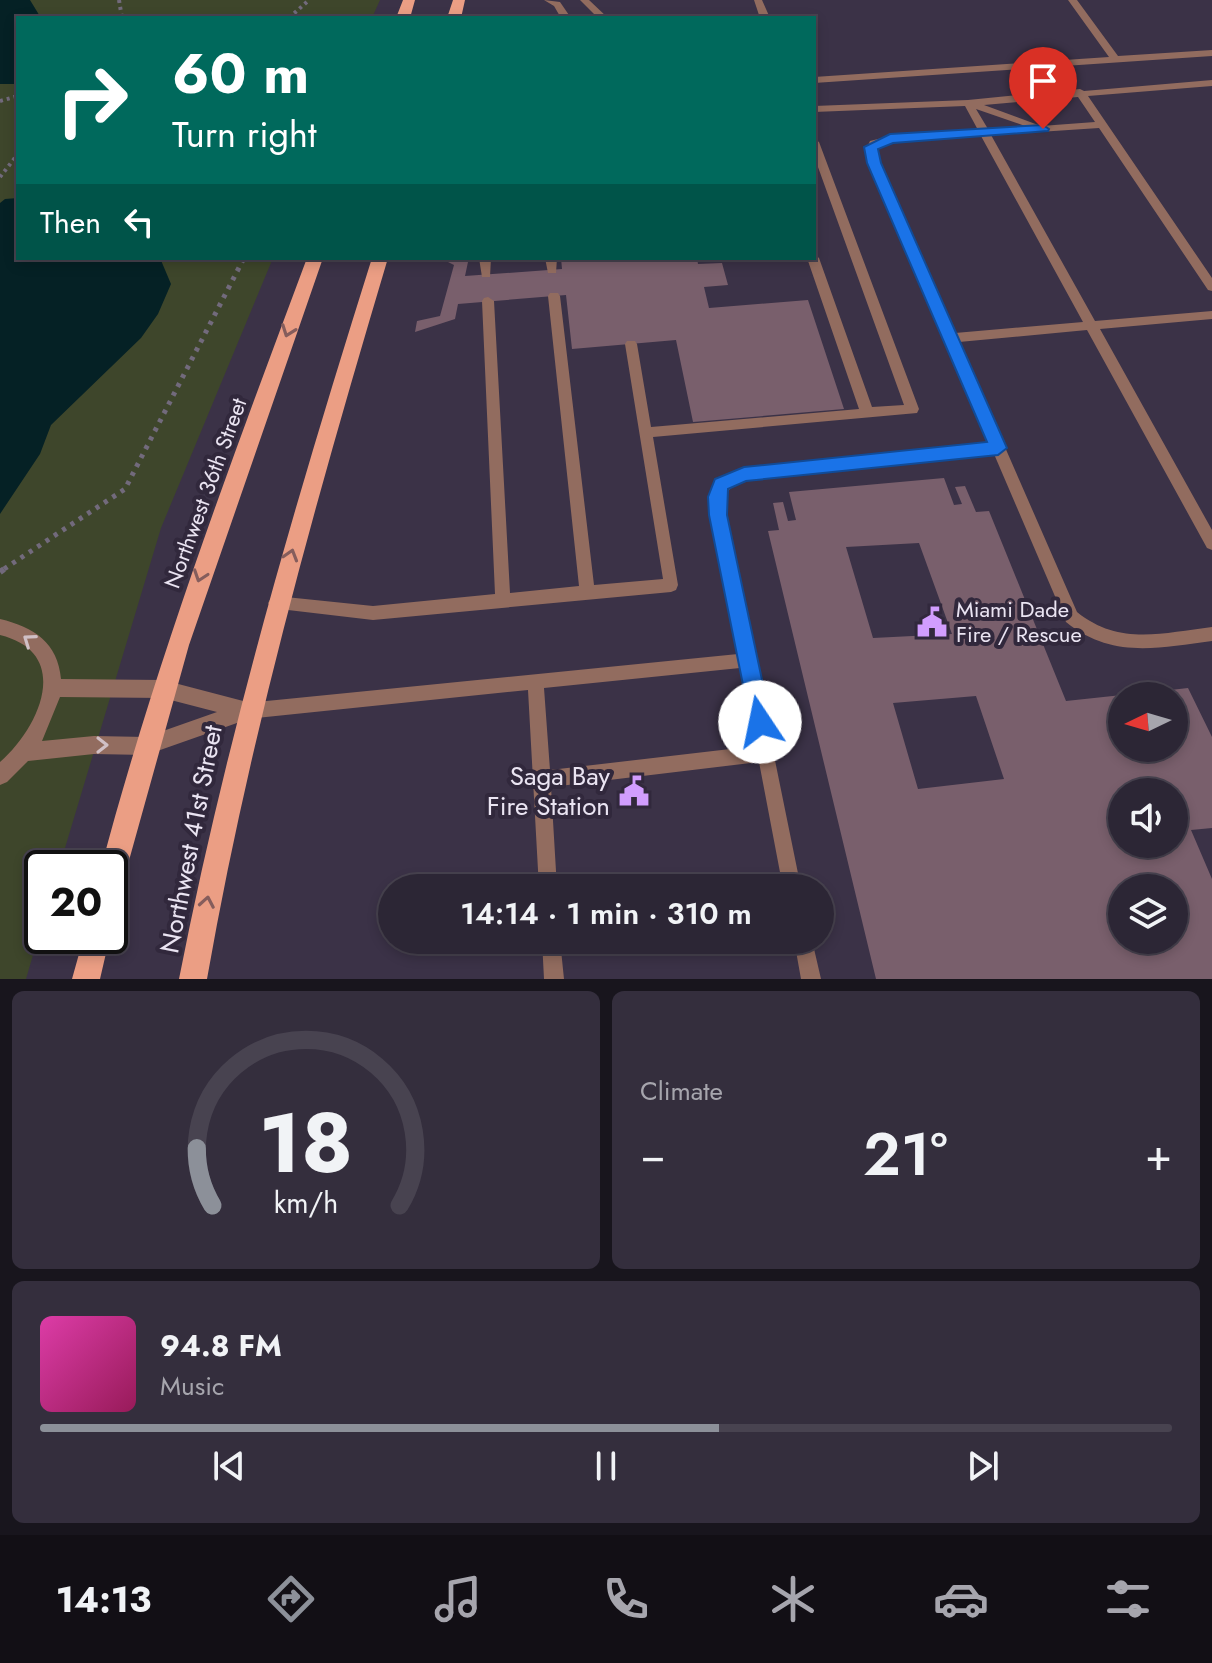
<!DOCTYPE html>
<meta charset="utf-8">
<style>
:root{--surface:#2c2635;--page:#342e3d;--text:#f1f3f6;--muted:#a6a5ad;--line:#484350;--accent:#8c9099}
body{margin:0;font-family:Jost,sans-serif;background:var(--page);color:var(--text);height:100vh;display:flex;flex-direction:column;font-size:30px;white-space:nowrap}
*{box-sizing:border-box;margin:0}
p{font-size:26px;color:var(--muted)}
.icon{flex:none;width:44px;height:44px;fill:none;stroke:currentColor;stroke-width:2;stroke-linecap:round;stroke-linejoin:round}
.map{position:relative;height:979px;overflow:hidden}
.side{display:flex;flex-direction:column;gap:12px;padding:12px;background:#18151d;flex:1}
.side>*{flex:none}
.guide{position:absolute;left:16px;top:16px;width:800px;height:244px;border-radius:0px;box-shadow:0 4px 12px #0003,0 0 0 2px var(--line);background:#00695c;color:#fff;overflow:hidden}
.needle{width:52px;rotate:265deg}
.buttons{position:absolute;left:1108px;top:682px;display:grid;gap:16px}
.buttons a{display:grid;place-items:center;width:80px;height:80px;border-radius:50%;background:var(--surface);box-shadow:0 4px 12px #0003,0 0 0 2px var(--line);font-size:40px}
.speed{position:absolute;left:24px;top:850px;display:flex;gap:16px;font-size:40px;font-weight:700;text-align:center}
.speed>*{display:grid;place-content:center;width:104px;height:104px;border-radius:50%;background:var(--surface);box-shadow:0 4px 12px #0003,0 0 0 2px var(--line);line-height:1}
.speed .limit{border:4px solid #111;border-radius:12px;background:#fff;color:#111}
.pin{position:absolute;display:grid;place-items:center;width:68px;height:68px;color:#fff;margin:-82px -34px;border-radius:50% 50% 50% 0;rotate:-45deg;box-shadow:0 0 8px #0007}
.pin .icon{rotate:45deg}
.me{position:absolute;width:88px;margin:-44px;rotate:349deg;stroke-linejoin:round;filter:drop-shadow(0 0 6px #0008)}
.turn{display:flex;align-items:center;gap:28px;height:168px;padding:0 24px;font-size:36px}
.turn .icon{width:104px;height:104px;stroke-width:2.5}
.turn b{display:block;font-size:56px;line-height:68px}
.then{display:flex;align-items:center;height:76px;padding:0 24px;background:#0003;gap:16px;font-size:30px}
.big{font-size:60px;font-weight:600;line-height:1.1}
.side .widget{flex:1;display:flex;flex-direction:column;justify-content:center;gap:12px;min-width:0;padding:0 28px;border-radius:12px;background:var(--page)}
.side .dial{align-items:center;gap:0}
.dial svg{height:208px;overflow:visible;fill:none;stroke:var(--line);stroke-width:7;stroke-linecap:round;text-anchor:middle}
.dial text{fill:var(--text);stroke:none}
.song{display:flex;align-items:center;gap:24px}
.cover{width:96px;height:96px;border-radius:12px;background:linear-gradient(135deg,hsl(320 70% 55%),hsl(330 70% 35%))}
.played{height:8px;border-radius:4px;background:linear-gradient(90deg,var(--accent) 60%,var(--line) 60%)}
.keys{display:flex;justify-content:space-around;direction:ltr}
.heat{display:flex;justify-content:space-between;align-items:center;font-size:44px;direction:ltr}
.side .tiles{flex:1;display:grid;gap:12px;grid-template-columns:1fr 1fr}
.widget:last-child{grid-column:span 2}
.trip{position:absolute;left:378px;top:874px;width:456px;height:80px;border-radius:40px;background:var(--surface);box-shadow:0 4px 12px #0003,0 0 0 2px var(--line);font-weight:600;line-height:80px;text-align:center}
.menu{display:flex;height:128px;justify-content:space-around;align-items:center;background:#120f15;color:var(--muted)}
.menu .icon{width:56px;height:56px}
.menu .selected{color:var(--accent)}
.menu b{font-size:36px;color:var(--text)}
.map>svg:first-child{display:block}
.green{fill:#3e462b}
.water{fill:#052125}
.building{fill:#795f6c;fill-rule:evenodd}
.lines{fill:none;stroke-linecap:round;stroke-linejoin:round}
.path-far2{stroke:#726a7c;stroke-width:4;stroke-dasharray:3 4;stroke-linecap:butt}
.path-far1{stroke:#726a7c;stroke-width:5;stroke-dasharray:4 6;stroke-linecap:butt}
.path{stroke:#726a7c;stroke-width:6;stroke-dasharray:5 7;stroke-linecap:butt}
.service{fill:#926c5f;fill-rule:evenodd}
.minor{fill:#926c5f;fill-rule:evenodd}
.primary{fill:#eb9e84;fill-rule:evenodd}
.oneway{stroke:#855d5c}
.oneway2{stroke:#d0c0c6}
.route{fill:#1a73e8;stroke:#114b97;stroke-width:2}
.labels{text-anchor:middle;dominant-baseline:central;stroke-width:8;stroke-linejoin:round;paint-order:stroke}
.street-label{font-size:22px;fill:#eae4f2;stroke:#31283c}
.poi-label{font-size:22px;fill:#eae4f2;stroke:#31283c;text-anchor:start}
.near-poi-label{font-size:26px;fill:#eae4f2;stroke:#31283c;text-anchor:end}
.near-street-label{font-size:26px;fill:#eae4f2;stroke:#31283c}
</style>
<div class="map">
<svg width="1212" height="979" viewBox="0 0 1212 979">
<rect width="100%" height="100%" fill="#3b3247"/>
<path class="green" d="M0 0H380L372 18H18V258H273L161 528 59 868H42V924L26 979H0Z"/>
<path class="water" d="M0 0H30L41 18H18V84H0Z
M18 198V258H160L171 284 158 314 141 338 51 425 40 454 0 514V203L5 199Z"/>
<path class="building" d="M440 258 468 262 465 276 562 269 561 258H697L698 264 722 263 728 285 704 287 709 308 808 300 844 409 693 422 676 340 572 349 566 295 458 304 455 319 415 332 417 321 440 316 454 265Z
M944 478 954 505 962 504 955 487 965 486 976 512 989 511 1066 701 1122 695V748H1174V696L1135 694 1188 688 1212 737V828L1191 830 1212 879V979H876L768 531 779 530 773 503 783 502 788 521 796 520 789 492ZM919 543 952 634 873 638 846 547ZM976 696 1004 779 918 789 893 703ZM1122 792H1174V844H1122ZM1122 888H1174V940H1122Z"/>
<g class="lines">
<path class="path-far2" d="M119 0 122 18
M289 18 309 0
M0 101 18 96
M0 177 18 154"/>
<path class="path-far1" d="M4 569 125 489 244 258"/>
<path class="path" d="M0 572 7 567"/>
<path class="service" d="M544 0 560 2 571 18H561L554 6Z
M580 0H589L608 18H598Z
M754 0H762L770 18H760Z
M1068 0H1077L1118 56 1212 50V56L814 83V77L1109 57Z
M1212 80V86L1088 96 1212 278V291L1208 290 1099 128 991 135 1095 321 1212 311V319L1100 329 1212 530V550L1207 548 1087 330 959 342 1077 612C1119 646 1162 633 1212 627V641C1157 648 1112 659 1066 622L994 454 744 480C726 486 724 497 725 515L801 888H783L759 762 551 787 557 888H539L528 690 247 719 241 717 239 711 241 705 247 703 738 654 711 515C710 486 717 477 744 468L989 443 865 151 870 141 890 136 978 130 965 106 814 112V106L968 100 1080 89 1084 91ZM1078 97 1095 122 1041 126 984 105ZM976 109 1028 127 988 129ZM981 136 1083 322 955 333 875 151 878 145 890 142ZM740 668 756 746 550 770 544 688Z
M814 139 819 142 919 409 917 413 653 437 678 585 676 590 671 592 373 620 271 608 268 603 271 598 276 596 373 606 495 594 482 301 484 298 488 297 494 301 510 593 579 586 548 296 550 293H558L560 296 594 585 663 579 625 344 627 341H635L637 344 651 427 859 409 807 258H814V254L819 258 872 407 904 405 814 156Z
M479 258H491L490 277H482Z
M545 258H557L556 273H548Z
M542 940H560L564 979H544Z
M794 940H812L821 979H801Z"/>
<path class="minor" d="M0 619C34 627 58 643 61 679L163 680 247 702 254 705 256 711 254 717 146 755 94 754 28 761 7 782 0 785V762C40 727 73 653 0 635ZM60 697 163 698 217 712 146 737 94 736 42 741Z"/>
<path class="primary" d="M403 0H415L410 18H396Z
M453 0H465L461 18H447Z
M307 258H323L189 645 123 882 119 891 110 895V868H101C156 660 232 459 307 258Z
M372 258H388C317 496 250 734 207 979H179C227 734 297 496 372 258Z
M84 936H110L100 979H72Z"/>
</g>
<defs><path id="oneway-chevron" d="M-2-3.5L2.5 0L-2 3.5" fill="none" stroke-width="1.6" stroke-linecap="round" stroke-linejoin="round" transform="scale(2)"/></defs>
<g class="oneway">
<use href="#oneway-chevron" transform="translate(288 331) rotate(110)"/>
<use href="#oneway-chevron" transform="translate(291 555) rotate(-73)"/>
<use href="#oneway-chevron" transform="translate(200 576) rotate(109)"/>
<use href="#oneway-chevron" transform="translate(207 902) rotate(-80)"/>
</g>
<g class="oneway2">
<use href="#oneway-chevron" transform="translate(29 640) rotate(-145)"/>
<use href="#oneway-chevron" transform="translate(102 745)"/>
</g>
<path class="route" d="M1043 125 1049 129 1048 131 893 143 878 149 881 163 1007 448 998 455 746 481 728 489 727 515 771 722 768 730 760 733 752 730 709 515 708 497 715 479 744 467 987 442 867 163 864 147 890 134Z"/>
<defs>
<g id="civic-bare" transform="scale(2.4)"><path d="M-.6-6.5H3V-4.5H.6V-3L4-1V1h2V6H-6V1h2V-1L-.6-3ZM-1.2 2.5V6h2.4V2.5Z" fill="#d19dfe" stroke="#31283c" stroke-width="2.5" paint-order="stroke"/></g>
</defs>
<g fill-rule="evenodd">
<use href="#civic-bare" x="932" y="622"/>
<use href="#civic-bare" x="634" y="791"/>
</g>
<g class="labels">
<g class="street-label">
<text transform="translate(205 493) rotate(-70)">Northwest 36th Street</text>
</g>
<g class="poi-label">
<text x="956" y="609">Miami Dade<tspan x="956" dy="25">Fire / Rescue</tspan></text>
</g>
<g class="near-poi-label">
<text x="610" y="776">Saga Bay<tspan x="610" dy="30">Fire Station</tspan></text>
</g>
<g class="near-street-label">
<text transform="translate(191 839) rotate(-79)">Northwest 41st Street</text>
</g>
</g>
</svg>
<div class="buttons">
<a><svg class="needle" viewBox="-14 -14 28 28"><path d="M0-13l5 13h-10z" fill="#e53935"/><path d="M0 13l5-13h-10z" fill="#a6a5ad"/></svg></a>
<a><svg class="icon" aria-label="sound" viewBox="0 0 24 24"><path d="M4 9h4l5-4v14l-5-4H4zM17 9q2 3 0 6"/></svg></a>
<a><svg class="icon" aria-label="layers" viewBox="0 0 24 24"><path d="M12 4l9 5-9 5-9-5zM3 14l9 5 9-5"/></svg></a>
</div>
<div class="speed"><div class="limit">20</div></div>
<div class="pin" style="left:1043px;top:129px;background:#d93025"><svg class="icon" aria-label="arrive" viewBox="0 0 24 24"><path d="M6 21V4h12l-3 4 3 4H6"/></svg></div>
<svg class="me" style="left:760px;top:722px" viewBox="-20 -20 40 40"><circle r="19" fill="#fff"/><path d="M0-13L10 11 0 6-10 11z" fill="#1a73e8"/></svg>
<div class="trip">14:14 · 1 min · 310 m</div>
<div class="guide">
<div class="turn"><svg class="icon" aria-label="right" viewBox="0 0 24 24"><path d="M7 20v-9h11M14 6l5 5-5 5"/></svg><div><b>60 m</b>Turn right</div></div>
<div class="then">Then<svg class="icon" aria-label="left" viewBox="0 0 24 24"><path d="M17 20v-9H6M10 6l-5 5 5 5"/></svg></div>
</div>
</div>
<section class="side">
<div class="tiles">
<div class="widget dial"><svg viewBox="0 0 100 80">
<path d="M14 69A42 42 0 1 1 86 69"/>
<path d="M14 69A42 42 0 0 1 8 47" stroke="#8c9099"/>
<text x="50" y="56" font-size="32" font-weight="700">18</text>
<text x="50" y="72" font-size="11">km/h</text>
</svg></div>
<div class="widget"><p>Climate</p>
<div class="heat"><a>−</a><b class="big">21°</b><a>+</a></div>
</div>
<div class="widget">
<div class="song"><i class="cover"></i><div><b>94.8 FM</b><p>Music</p></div></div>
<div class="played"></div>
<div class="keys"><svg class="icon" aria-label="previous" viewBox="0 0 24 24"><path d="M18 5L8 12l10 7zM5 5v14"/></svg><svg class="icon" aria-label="pause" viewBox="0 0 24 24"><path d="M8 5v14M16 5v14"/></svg><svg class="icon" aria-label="next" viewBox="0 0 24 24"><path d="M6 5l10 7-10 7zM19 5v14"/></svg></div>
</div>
</div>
</section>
<nav class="menu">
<b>14:13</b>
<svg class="icon selected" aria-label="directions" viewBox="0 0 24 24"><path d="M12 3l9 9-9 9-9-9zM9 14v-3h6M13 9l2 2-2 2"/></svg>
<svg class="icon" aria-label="music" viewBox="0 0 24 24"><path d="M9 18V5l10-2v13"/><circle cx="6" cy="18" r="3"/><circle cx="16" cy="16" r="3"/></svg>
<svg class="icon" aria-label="phone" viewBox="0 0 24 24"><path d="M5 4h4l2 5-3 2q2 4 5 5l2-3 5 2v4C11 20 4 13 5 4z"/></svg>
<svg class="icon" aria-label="climate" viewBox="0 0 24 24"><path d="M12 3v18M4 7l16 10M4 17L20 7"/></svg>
<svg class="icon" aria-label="car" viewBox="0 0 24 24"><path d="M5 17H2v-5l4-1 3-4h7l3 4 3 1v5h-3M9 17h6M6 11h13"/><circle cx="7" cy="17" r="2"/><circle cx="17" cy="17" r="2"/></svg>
<svg class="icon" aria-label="filters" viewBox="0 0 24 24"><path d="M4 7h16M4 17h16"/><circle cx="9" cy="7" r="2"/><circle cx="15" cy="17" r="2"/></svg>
</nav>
